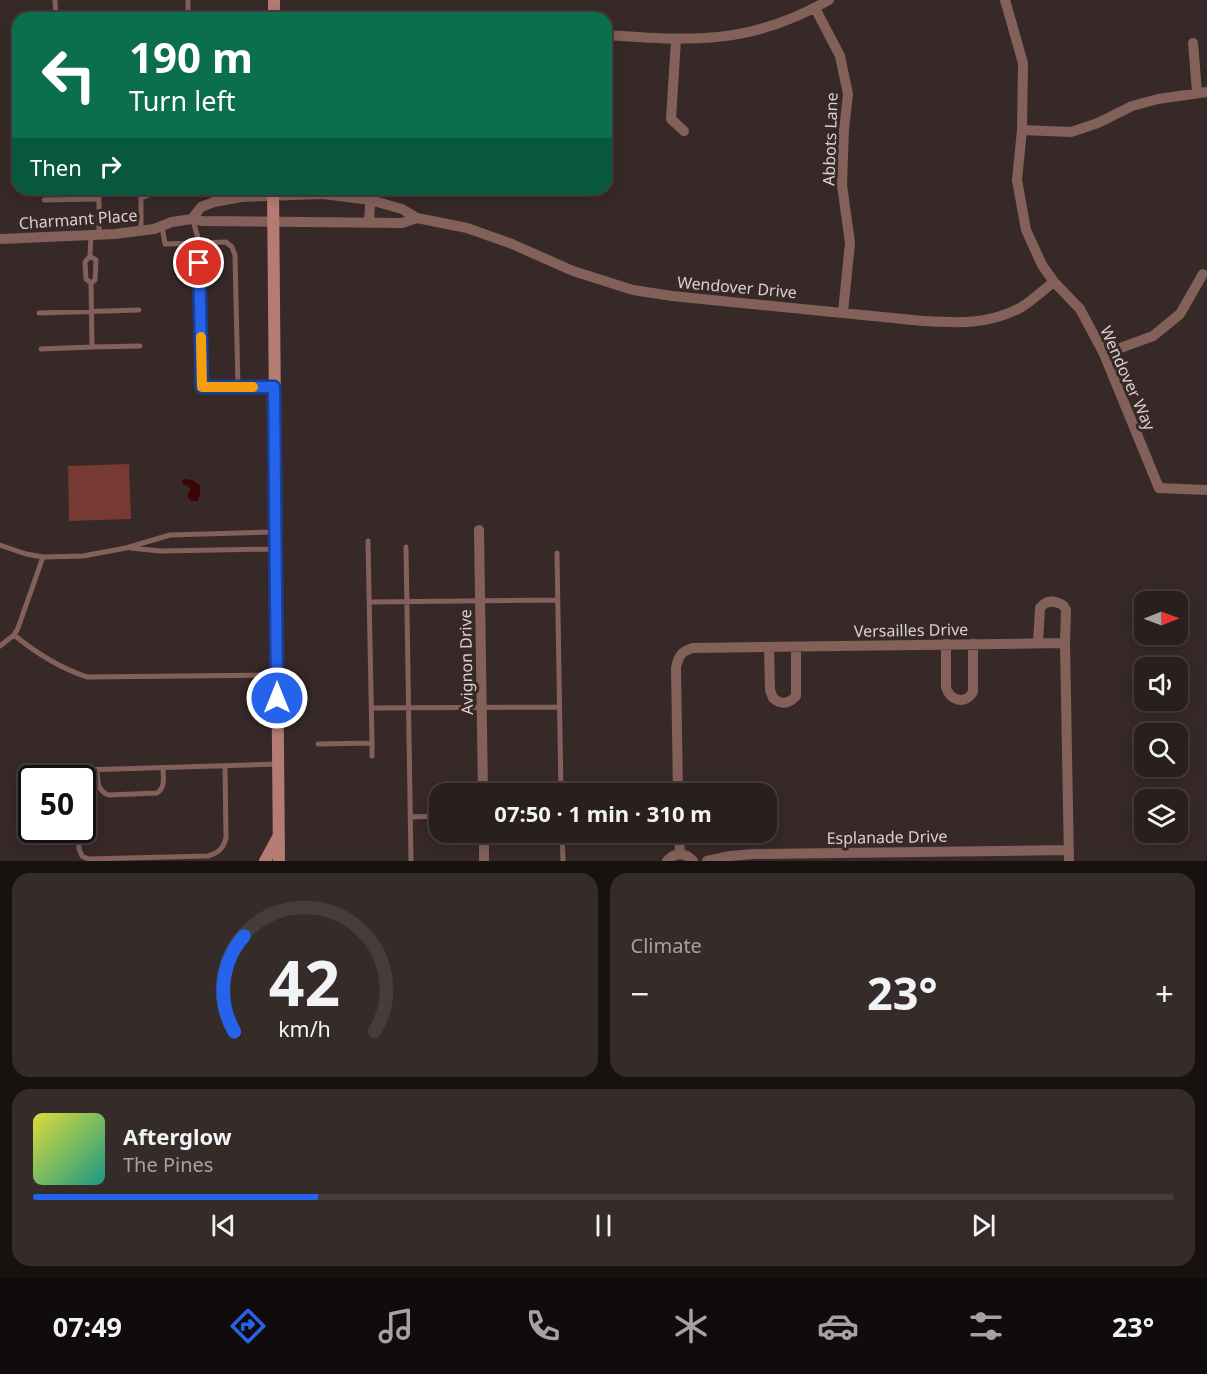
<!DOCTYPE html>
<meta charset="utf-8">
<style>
:root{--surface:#291f1d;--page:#352c2a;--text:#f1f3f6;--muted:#a5a2a4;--line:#453d3b;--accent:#2563eb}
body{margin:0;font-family:"Noto Sans",sans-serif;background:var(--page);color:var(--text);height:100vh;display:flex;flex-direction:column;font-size:22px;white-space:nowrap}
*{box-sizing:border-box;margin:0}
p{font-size:20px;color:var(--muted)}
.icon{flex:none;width:33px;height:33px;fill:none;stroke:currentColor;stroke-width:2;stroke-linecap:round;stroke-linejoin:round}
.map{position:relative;height:861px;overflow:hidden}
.sheet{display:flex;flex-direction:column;gap:12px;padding:12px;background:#171110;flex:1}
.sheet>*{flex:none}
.guide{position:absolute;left:12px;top:12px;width:600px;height:183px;border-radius:18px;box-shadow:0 3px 15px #0003,0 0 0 2px var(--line);background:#0b6e4f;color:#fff;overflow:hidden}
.needle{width:39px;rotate:89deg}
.controls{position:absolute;left:1134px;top:591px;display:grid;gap:12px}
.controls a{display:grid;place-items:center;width:54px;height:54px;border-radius:12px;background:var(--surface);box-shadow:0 3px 15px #0003,0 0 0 2px var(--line);font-size:30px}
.speed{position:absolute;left:18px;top:765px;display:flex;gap:12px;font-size:30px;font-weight:700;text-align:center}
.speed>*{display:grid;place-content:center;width:78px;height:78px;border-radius:50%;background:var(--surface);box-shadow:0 3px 15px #0003,0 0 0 2px var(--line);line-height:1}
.speed .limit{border:3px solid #111;border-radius:9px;background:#fff;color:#111}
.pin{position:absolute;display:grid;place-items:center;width:51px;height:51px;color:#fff;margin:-26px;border:3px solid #fff;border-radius:50%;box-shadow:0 2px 6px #0007}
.me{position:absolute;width:66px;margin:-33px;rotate:0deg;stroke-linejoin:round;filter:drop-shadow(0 0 4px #0008)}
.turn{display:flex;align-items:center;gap:21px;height:126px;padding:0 18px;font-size:27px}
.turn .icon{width:78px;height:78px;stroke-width:2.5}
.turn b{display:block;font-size:42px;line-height:51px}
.then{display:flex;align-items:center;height:57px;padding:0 18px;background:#0003;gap:12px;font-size:22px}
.big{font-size:45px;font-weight:700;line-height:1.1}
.sheet .widget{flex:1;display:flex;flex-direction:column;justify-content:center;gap:9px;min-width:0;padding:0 21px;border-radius:18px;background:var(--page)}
.sheet .dial{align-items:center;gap:0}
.dial svg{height:156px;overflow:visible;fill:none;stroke:var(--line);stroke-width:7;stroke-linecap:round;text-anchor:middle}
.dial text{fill:var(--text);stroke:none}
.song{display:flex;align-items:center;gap:18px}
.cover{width:72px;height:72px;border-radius:9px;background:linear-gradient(135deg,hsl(60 70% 55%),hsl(170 70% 35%))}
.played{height:6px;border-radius:3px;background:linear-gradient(90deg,var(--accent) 25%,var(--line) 25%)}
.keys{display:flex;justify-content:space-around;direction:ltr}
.heat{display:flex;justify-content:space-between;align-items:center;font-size:33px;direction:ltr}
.sheet .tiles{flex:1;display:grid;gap:12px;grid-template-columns:1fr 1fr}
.widget:last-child{grid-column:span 2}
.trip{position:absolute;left:429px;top:783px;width:348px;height:60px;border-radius:18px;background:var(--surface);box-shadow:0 3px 15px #0003,0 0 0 2px var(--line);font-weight:700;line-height:60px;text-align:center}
.tab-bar{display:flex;height:96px;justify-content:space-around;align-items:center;background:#100c0c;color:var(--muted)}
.tab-bar .icon{width:42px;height:42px}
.tab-bar .on{color:var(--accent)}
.tab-bar b{font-size:27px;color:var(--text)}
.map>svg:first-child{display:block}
.green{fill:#763a33}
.water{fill:#3c0503}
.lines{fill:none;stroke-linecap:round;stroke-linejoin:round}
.lane{stroke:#84605a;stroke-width:5}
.street{stroke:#84605a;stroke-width:10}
.secondary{stroke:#b57c73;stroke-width:12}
.route-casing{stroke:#184099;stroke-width:15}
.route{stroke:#2563eb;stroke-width:10}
.slow{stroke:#f59e0b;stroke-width:10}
.labels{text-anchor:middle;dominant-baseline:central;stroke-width:6;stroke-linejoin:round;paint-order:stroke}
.street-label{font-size:16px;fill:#dbd1d0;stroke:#372927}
</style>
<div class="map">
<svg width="1207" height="861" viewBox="0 0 1207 861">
<rect width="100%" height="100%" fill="#372927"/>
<path class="green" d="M129 464 131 519 69 521 68 466Z"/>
<path class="water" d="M185 479 192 480 200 485V495L197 501H192L188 498V493L191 490 188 486 182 484V481Z"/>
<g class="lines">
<path class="lane" d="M55 0 56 18
M188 0V18
M141 198 164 189
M44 200 99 199
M193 220 199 242 202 387H274
M162 226 165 244 226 242 232 247 235 255 238 387
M141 231V189
M91 235 90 256 85 262 86 279 91 283
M99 235V189
M39 313 139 310
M92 347 140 346
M41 349 92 347 91 283 95 280 96 260 90 256
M0 545 26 554 43 557 83 556 126 548 170 535 276 532
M406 547 411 861
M130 548 160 551 276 549
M557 553 561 794
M370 602 558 600
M14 635C36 653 60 668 87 677L277 675
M0 646 14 635 18 628 43 557
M371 708 559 707
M372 743V756
M318 744 372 743 368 541
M97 770C98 781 97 791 109 795L157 793C166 787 163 777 163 768
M76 778 78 772 83 770 278 764
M410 817 440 816
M78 830 79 849 82 856 88 859 208 856C218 853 223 849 226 838L225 766
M562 832 563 861"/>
<path class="street" d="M1005 0 1023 63 1022 130 1017 180 1026 230 1042 265 1054 282 1080 309 1104 354 1159 488 1207 490
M815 8 840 56 848 94 844 130 842 185 850 243 843 312
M606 35C692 41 751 45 829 0
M676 40 671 119 684 131
M1193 43 1197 92
M1022 130 1071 132 1098 123 1132 106 1158 99 1207 92
M192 219 201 207 214 202 242 197 323 194 370 200 402 209 417 218 467 228 512 244 573 271 633 290 672 296 923 321C958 323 988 325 1020 308 1032 301 1043 290 1054 282
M369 223 371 189
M0 239 115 234 154 229 172 222 192 219 203 221 402 223 417 218
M1104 354 1153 336 1180 314 1203 274
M479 530 483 794
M1038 643 1040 608C1046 600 1054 600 1063 605L1066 610 1065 643
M946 644V687C950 701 965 705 973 692V644
M769 647 770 690 773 698C781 705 789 704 796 696V647
M678 794 676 668C678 656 682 651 693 648L1065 643 1069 861
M484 832V861
M679 832 680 854
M667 861C675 852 685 852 693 861
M707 861 730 856 753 854 1068 850"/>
<path class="secondary" d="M274 18V0
M273 189 279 861
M265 861 278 837"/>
</g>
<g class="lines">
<g class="route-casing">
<path id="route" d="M199 263 202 387H274L277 698"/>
</g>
<use href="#route" class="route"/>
<path class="slow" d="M201 337 202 387H253"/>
</g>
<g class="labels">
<g class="street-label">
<text transform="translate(830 139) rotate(-88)">Abbots Lane</text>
<text transform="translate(78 219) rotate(-4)">Charmant Place</text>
<text transform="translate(737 287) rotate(5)">Wendover Drive</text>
<text transform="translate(1128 378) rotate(66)">Wendover Way</text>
<text transform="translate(911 630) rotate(-1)">Versailles Drive</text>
<text transform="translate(466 662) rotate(-91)">Avignon Drive</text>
<text transform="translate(887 837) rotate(-1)">Esplanade Drive</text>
</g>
</g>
</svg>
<div class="controls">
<a><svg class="needle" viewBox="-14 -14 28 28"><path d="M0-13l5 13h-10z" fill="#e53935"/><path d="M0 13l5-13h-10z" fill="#a5a2a4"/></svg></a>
<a><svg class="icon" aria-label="sound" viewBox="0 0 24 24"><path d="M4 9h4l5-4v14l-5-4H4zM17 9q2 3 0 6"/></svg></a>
<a><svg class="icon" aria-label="search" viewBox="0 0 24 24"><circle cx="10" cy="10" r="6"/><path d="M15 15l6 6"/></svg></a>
<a><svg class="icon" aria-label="layers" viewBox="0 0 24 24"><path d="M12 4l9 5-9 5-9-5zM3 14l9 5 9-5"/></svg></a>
</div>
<div class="speed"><div class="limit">50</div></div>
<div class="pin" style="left:199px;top:263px;background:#d93025"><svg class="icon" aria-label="arrive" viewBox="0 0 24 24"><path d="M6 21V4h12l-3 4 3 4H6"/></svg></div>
<svg class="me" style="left:277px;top:698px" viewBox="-20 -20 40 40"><circle r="17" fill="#2563eb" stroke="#fff" stroke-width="3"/><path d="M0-11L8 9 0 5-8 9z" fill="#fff"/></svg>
<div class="trip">07:50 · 1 min · 310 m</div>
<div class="guide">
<div class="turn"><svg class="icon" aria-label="left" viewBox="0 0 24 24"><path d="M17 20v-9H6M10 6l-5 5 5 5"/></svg><div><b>190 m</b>Turn left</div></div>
<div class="then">Then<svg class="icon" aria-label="right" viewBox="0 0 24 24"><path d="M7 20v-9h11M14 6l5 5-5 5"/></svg></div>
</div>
</div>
<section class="sheet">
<div class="tiles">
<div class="widget dial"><svg viewBox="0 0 100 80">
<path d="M14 69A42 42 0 1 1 86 69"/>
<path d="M14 69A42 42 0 0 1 19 20" stroke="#2563eb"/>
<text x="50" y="56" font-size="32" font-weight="700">42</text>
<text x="50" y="72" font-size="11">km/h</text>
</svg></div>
<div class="widget"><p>Climate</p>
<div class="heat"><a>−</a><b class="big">23°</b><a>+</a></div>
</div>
<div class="widget">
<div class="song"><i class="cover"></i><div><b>Afterglow</b><p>The Pines</p></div></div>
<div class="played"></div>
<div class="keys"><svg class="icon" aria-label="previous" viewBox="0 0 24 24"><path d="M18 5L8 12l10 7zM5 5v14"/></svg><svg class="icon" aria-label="pause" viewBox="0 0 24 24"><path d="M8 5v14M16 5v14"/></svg><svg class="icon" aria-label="next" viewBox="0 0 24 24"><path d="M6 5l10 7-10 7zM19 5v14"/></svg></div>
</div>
</div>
</section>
<nav class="tab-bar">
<b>07:49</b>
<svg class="icon on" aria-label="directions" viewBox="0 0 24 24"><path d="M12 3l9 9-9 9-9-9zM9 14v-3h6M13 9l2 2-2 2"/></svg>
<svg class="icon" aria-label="music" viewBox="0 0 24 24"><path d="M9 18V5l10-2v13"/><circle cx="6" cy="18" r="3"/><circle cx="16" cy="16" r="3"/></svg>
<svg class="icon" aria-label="phone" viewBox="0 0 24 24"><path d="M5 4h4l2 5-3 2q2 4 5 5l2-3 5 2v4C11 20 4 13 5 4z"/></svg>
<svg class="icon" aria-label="climate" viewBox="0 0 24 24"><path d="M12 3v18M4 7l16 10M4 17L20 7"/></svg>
<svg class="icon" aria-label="car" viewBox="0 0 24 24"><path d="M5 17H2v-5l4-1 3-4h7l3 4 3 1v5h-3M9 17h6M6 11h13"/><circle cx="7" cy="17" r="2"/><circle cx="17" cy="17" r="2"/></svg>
<svg class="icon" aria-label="filters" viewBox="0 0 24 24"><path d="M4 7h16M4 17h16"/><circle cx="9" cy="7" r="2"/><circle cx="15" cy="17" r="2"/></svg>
<b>23°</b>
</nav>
